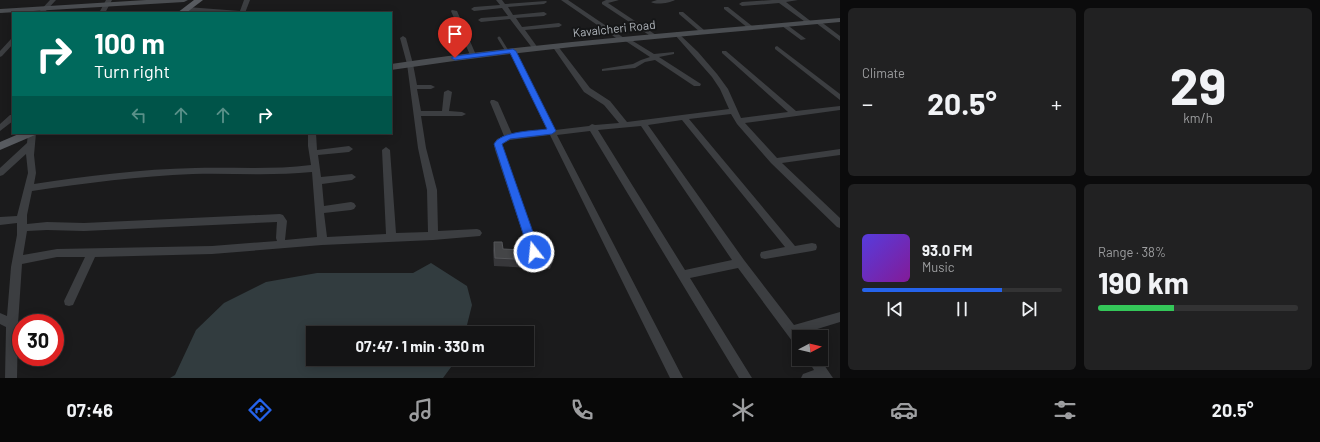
<!DOCTYPE html>
<meta charset="utf-8">
<style>
:root{--surface:#141415;--page:#212122;--text:#f1f3f6;--muted:#9d9ea0;--line:#333334;--accent:#2563eb}
body{margin:0;font-family:Barlow,sans-serif;background:var(--page);color:var(--text);height:100vh;display:flex;flex-direction:column;font-size:15px;white-space:nowrap}
*{box-sizing:border-box;margin:0}
p{font-size:13px;color:var(--muted)}
.icon{flex:none;width:22px;height:22px;fill:none;stroke:currentColor;stroke-width:2;stroke-linecap:round;stroke-linejoin:round}
.map{position:relative;flex:1;overflow:hidden}
.sheet{display:flex;flex-direction:column;gap:8px;padding:8px;background:#0b0b0c;width:480px}
.sheet>*{flex:none}
.hud{position:absolute;left:12px;top:12px;width:380px;height:122px;border-radius:0px;box-shadow:0 2px 10px #0003,0 0 0 1px var(--line);background:#00695c;color:#fff;overflow:hidden}
.needle{width:26px;rotate:83deg}
.tools{position:absolute;left:792px;top:330px;display:grid;gap:8px}
.tools a{display:grid;place-items:center;width:36px;height:36px;border-radius:0px;background:var(--surface);box-shadow:0 2px 10px #0003,0 0 0 1px var(--line);font-size:20px}
.speed{position:absolute;left:12px;top:314px;display:flex;gap:8px;font-size:20px;font-weight:700;text-align:center}
.speed>*{display:grid;place-content:center;width:52px;height:52px;border-radius:50%;background:var(--surface);box-shadow:0 2px 10px #0003,0 0 0 1px var(--line);line-height:1}
.speed .limit{border:6px solid #d22;background:#fff;color:#111}
.pin{position:absolute;display:grid;place-items:center;width:34px;height:34px;color:#fff;margin:-41px -17px;border-radius:50% 50% 50% 0;rotate:-45deg;box-shadow:0 0 4px #0007}
.pin .icon{rotate:45deg}
.me{position:absolute;width:44px;margin:-22px;rotate:344deg;stroke-linejoin:round;filter:drop-shadow(0 0 3px #0008)}
.turn{display:flex;align-items:center;gap:14px;height:84px;padding:0 16px;font-size:18px}
.turn .icon{width:52px;height:52px;stroke-width:2.5}
.turn b{display:block;font-size:28px;line-height:34px}
.lanes{display:flex;align-items:center;height:38px;padding:0 16px;background:#0003;justify-content:center;gap:20px;direction:ltr}
.lanes .off{opacity:.35}
.big{font-size:30px;font-weight:700;line-height:1.1}
.sheet .tile{flex:1;display:flex;flex-direction:column;justify-content:center;gap:6px;min-width:0;padding:0 14px;border-radius:6px;background:var(--page)}
.sheet .dial{align-items:center;gap:0}
.dial b{font-size:52px;line-height:1}
.song{display:flex;align-items:center;gap:12px}
.cover{width:48px;height:48px;border-radius:6px;background:linear-gradient(135deg,hsl(250 70% 55%),hsl(290 70% 35%))}
.played{height:4px;border-radius:2px;background:linear-gradient(90deg,var(--accent) 70%,var(--line) 70%)}
.keys{display:flex;justify-content:space-around;direction:ltr}
.heat{display:flex;justify-content:space-between;align-items:center;font-size:22px;direction:ltr}
.charge{height:6px;border-radius:3px;background:linear-gradient(90deg,#34c759 38%,var(--line) 0)}
.sheet .tiles{flex:1;display:grid;gap:8px;grid-template-columns:repeat(2,1fr)}
.trip{position:absolute;left:306px;top:326px;width:228px;height:40px;border-radius:0px;background:var(--surface);box-shadow:0 2px 10px #0003,0 0 0 1px var(--line);font-weight:700;line-height:40px;text-align:center}
.tab-bar{display:flex;height:64px;justify-content:space-around;align-items:center;background:#080808;color:var(--muted)}
.tab-bar .icon{width:28px;height:28px}
.tab-bar .selected{color:var(--accent)}
.tab-bar b{font-size:18px;color:var(--text)}
main{display:flex;flex:1;min-height:0}
.map>svg:first-child{display:block}
.water{fill:#323c3f}
.lines{fill:none;stroke-linecap:round;stroke-linejoin:round}
.lane{stroke:#3c3e41;stroke-width:3}
.street{fill:#3c3e41;fill-rule:evenodd}
.secondary{fill:#4a4d51;fill-rule:evenodd}
.primary{fill:#585b60;fill-rule:evenodd}
.wall{fill:#37373a}
.building{fill:#444547;stroke:#555659}
.route{fill:#2563eb;stroke:#184099}
.labels{text-anchor:middle;dominant-baseline:central;stroke-width:4;stroke-linejoin:round;paint-order:stroke}
.far-street-label{font-size:12px;fill:#afb4ba;stroke:#151617}
</style>
<main>
<div class="map">
<svg width="840" height="378" viewBox="0 0 840 378">
<rect width="100%" height="100%" fill="#1b1b1c"/>
<path class="water" d="M431 263 467 286 472 305 465 333H313V359H457L443 378H170L175 375 196 330 224 303 266 282 317 273H413Z"/>
<g class="lines">
<path class="lane" d="M499 38 507 51"/>
<path class="street" d="M50 0H56L44 13H38Z
M106 0H112L105 13H99Z
M244 0H250L245 13 187 11 184 9 187 7 240 11Z
M496 0H502L505 4 546 1 547 2 544 4 508 7 513 15 544 12 547 14 544 16 516 18 522 27 559 23 562 25 559 27 525 30 538 48 533 49 510 19 481 22 478 20 481 18 508 16 502 8 474 11 471 9 474 7 500 5Z
M561 0H568L624 38H628L654 54 674 52V54L659 57 701 84 700 86H694L655 60 645 62 635 68 602 71V69L633 64 641 60 650 57 624 40H619Z
M606 0H619L608 3 656 35V37H652L602 4V2Z
M657 0H675C670 3 656 5 651 2Z
M772 0H798L786 2 813 23 808 24 779 3 742 6 739 4 742 2Z
M724 7H728L752 26V28H748L724 9Z
M452 10 457 11 476 55 475 56H471L470 55 451 11Z
M679 12H683L704 30V32H700L679 14Z
M816 21H820L840 36V41L816 23Z
M782 24H786L806 39 801 40 782 26Z
M677 32 698 52 717 74 728 89 741 118 788 112 722 53V51H726L796 111 840 106V110L745 123 777 158 840 149V155L782 163 840 218V228L837 227 771 163 737 124 731 114 689 119 795 246 812 243 816 244 817 247 816 250 812 251 765 259 761 258 760 255 761 252 785 247 682 120 648 125 744 260 794 325 840 312V322L801 334 803 337H799V347L795 345 738 268 690 278 752 378H739L590 131 557 135 683 378H670L550 135 510 140 502 144 539 252 538 255 534 256 530 255 495 150 494 144 497 139 504 136 490 102 491 100H494L498 102 512 134 547 130 510 51 513 49 516 51 555 130 589 126 592 124 595 125 619 123 604 105 584 92 552 46 555 44 557 45 590 88 610 101 627 122 729 109 720 89 712 77 675 35 674 34ZM641 126 732 260 685 270 598 130Z
M403 36 406 38 413 64 417 85H431L435 87 431 89H417L421 111H442L444 92 448 90 452 92 449 111 462 112 466 114 462 116H421L426 148 437 190 438 231 477 229 480 230 482 233 480 236 433 240 322 245 212 254 95 257 73 305 69 306 65 305 64 301 85 257H57L22 264 18 324 17 378H5L6 327 0 324V313L7 316 11 267 17 235V223L0 225V217L17 216 28 173 26 154 3 175 0 176V168L27 143 28 133H36L34 155 36 173 34 184C87 176 141 169 195 168 234 167 273 170 311 165L308 146V133H316L317 150 349 146 353 149 349 152 318 155 321 177 352 174 356 177 352 180 322 184 324 206 351 202 354 203 356 206 354 209 351 210 324 213 327 237 386 234 382 150 386 147 390 150 396 233 428 232 427 190 418 148 407 64 400 38ZM312 172 317 237 285 240 287 221 283 215 280 214 84 223 47 222 27 224V215L32 191C86 183 139 176 193 174 233 173 272 176 312 172ZM277 222 276 238 277 241 212 246 57 249 23 255 27 231 47 230 84 231Z
M13 38V44L2 56 0 57V51L11 39Z
M777 46 840 94V100L775 49V47Z
M10 115H13V121L0 131V124Z
M807 359H820L833 378H801L803 374 814 370Z"/>
<path class="secondary" d="M146 0H188L184 2 0 13V9Z
M840 18V22C690 36 540 47 391 70V64C540 42 690 31 840 18Z"/>
<path class="primary" d="M194 0H203L186 13H177Z
M21 133H36L35 135 0 150V142Z"/>
</g>
<path class="wall" d="M542 240 553 261 550 269 494 266 493 250 494 242 503 249 539 251Z"/>
<path class="building" d="M542 240H550L553 261 495 258 494 242H502L503 249 540 251 539 249 543 245Z"/>
<path class="route" d="M513 49 516 51 556 131 552 134 510 139 502 144 540 252 538 255 534 256 531 255 529 252 494 144C501 131 533 131 547 129L510 53 455 60 451 58 455 56Z"/>
<g class="labels">
<g class="far-street-label">
<text transform="translate(614 28) rotate(-6)">Kavalcheri Road</text>
</g>
</g>
</svg>
<div class="tools">
<a><svg class="needle" viewBox="-14 -14 28 28"><path d="M0-13l5 13h-10z" fill="#e53935"/><path d="M0 13l5-13h-10z" fill="#9d9ea0"/></svg></a>
</div>
<div class="speed"><div class="limit">30</div></div>
<div class="pin" style="left:455px;top:58px;background:#d93025"><svg class="icon" aria-label="arrive" viewBox="0 0 24 24"><path d="M6 21V4h12l-3 4 3 4H6"/></svg></div>
<svg class="me" style="left:534px;top:252px" viewBox="-20 -20 40 40"><circle r="17" fill="#2563eb" stroke="#fff" stroke-width="3"/><path d="M0-11L8 9 0 5-8 9z" fill="#fff"/></svg>
<div class="trip">07:47 · 1 min · 330 m</div>
<div class="hud">
<div class="turn"><svg class="icon" aria-label="right" viewBox="0 0 24 24"><path d="M7 20v-9h11M14 6l5 5-5 5"/></svg><div><b>100 m</b>Turn right</div></div>
<div class="lanes"><svg class="icon off" aria-label="left" viewBox="0 0 24 24"><path d="M17 20v-9H6M10 6l-5 5 5 5"/></svg><svg class="icon off" aria-label="ahead" viewBox="0 0 24 24"><path d="M12 20V5M6 11l6-6 6 6"/></svg><svg class="icon off" aria-label="ahead" viewBox="0 0 24 24"><path d="M12 20V5M6 11l6-6 6 6"/></svg><svg class="icon" aria-label="right" viewBox="0 0 24 24"><path d="M7 20v-9h11M14 6l5 5-5 5"/></svg></div>
</div>
</div>
<section class="sheet">
<div class="tiles">
<div class="tile"><p>Climate</p>
<div class="heat"><a>−</a><b class="big">20.5°</b><a>+</a></div>
</div>
<div class="tile dial"><b>29</b><p>km/h</p></div>
<div class="tile">
<div class="song"><i class="cover"></i><div><b>93.0 FM</b><p>Music</p></div></div>
<div class="played"></div>
<div class="keys"><svg class="icon" aria-label="previous" viewBox="0 0 24 24"><path d="M18 5L8 12l10 7zM5 5v14"/></svg><svg class="icon" aria-label="pause" viewBox="0 0 24 24"><path d="M8 5v14M16 5v14"/></svg><svg class="icon" aria-label="next" viewBox="0 0 24 24"><path d="M6 5l10 7-10 7zM19 5v14"/></svg></div>
</div>
<div class="tile"><p>Range · 38%</p><b class="big">190 km</b><div class="charge"></div></div>
</div>
</section>
</main>
<nav class="tab-bar">
<b>07:46</b>
<svg class="icon selected" aria-label="directions" viewBox="0 0 24 24"><path d="M12 3l9 9-9 9-9-9zM9 14v-3h6M13 9l2 2-2 2"/></svg>
<svg class="icon" aria-label="music" viewBox="0 0 24 24"><path d="M9 18V5l10-2v13"/><circle cx="6" cy="18" r="3"/><circle cx="16" cy="16" r="3"/></svg>
<svg class="icon" aria-label="phone" viewBox="0 0 24 24"><path d="M5 4h4l2 5-3 2q2 4 5 5l2-3 5 2v4C11 20 4 13 5 4z"/></svg>
<svg class="icon" aria-label="climate" viewBox="0 0 24 24"><path d="M12 3v18M4 7l16 10M4 17L20 7"/></svg>
<svg class="icon" aria-label="car" viewBox="0 0 24 24"><path d="M5 17H2v-5l4-1 3-4h7l3 4 3 1v5h-3M9 17h6M6 11h13"/><circle cx="7" cy="17" r="2"/><circle cx="17" cy="17" r="2"/></svg>
<svg class="icon" aria-label="filters" viewBox="0 0 24 24"><path d="M4 7h16M4 17h16"/><circle cx="9" cy="7" r="2"/><circle cx="15" cy="17" r="2"/></svg>
<b>20.5°</b>
</nav>
